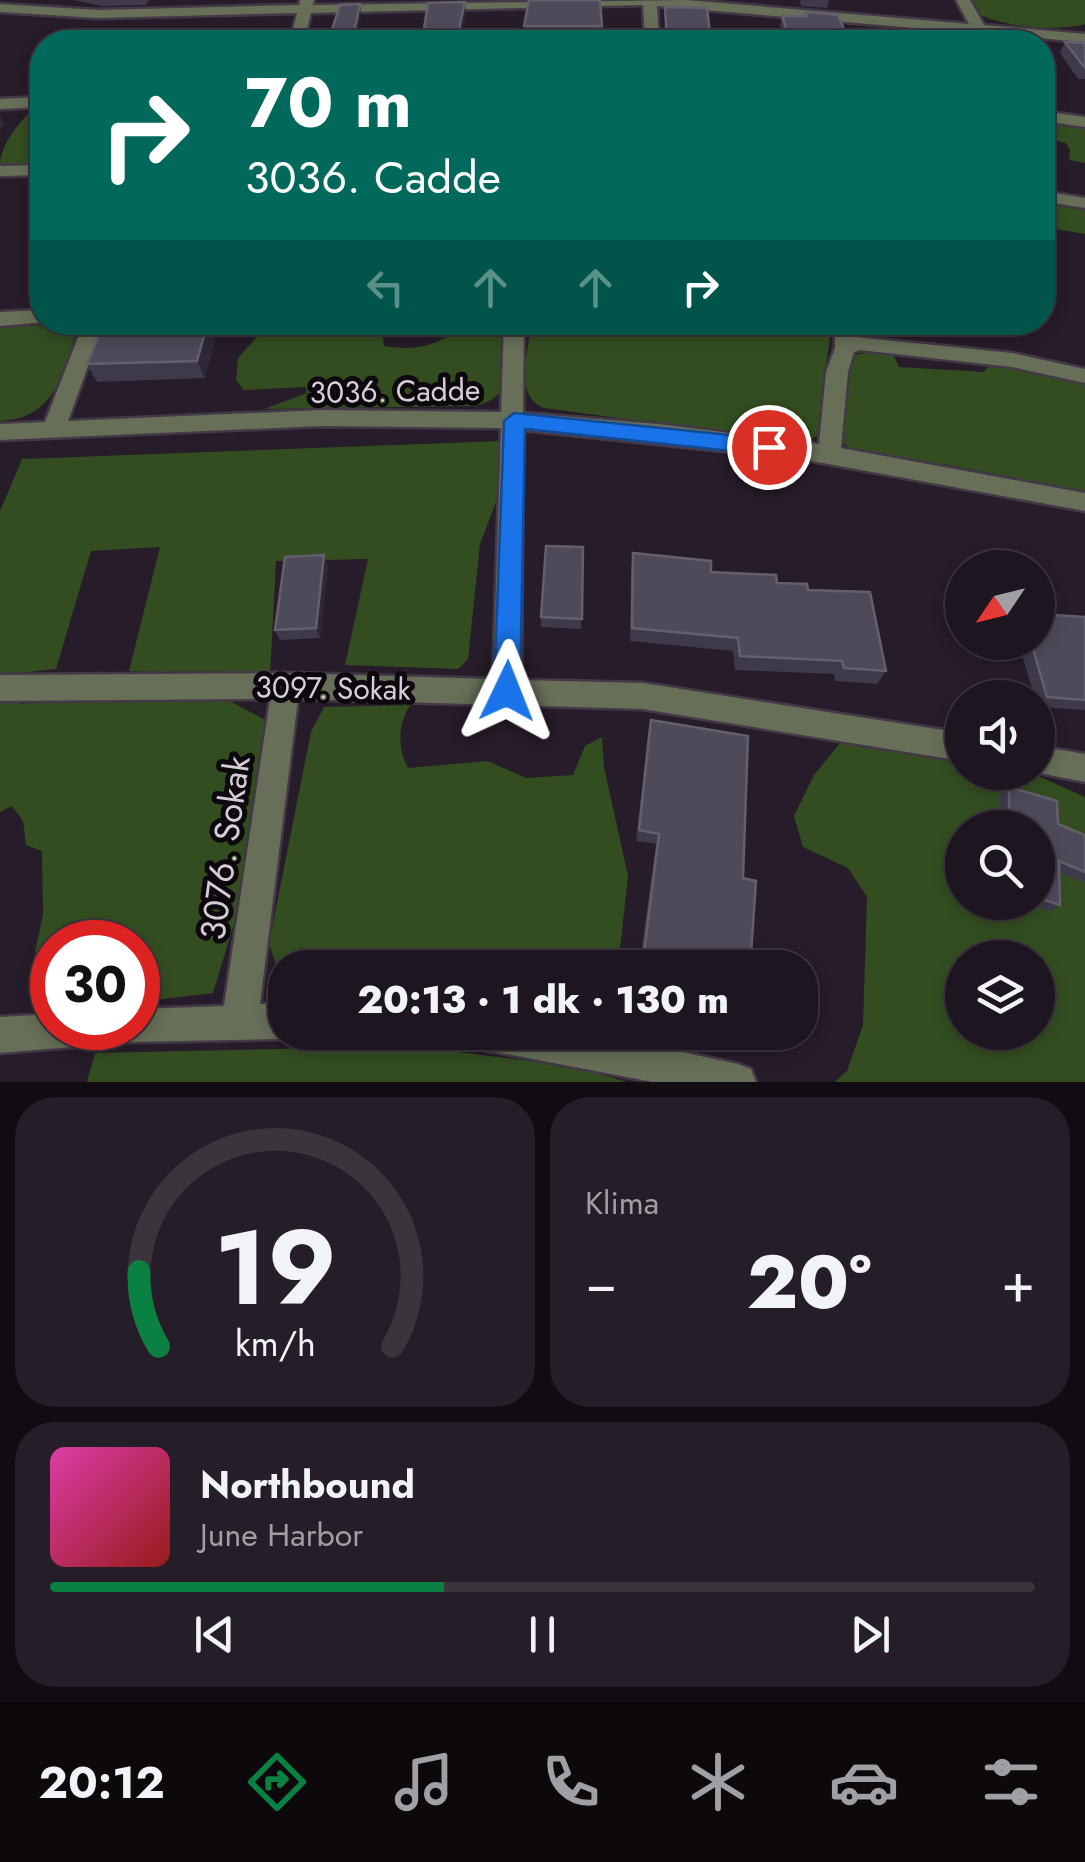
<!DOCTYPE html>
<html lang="tr">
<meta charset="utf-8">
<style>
:root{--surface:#1d151f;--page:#251e28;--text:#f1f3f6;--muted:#a09fa4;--line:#3b343d;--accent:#0b8043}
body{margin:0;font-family:Jost,sans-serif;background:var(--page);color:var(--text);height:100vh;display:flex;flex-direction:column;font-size:38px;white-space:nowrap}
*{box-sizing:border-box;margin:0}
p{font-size:32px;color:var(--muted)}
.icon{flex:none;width:55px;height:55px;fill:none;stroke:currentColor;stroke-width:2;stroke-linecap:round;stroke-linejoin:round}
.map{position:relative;height:1082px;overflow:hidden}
.details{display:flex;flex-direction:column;gap:15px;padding:15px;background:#100c11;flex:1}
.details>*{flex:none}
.banner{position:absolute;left:30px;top:30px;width:1025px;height:305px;border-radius:40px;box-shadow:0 5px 15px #0003,0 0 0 2px var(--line);background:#00695c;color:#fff;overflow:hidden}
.needle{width:65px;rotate:235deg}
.buttons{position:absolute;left:945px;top:550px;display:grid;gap:20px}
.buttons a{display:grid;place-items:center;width:110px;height:110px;border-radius:50%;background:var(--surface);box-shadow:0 5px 15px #0003,0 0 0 2px var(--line);font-size:50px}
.speed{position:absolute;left:30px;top:920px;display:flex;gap:20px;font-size:50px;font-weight:700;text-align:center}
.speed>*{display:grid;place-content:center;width:130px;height:130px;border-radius:50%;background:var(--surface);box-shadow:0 5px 15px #0003,0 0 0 2px var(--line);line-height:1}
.speed .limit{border:15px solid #d22;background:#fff;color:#111}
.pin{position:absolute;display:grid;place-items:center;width:85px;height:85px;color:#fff;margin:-42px;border:5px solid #fff;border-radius:50%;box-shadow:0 2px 10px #0007}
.me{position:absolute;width:110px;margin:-55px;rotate:2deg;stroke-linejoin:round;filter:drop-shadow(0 0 8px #0008)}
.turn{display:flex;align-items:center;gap:35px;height:210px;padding:0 50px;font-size:45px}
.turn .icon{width:130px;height:130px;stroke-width:2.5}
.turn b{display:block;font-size:70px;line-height:85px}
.lanes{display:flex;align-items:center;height:95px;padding:0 50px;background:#0003;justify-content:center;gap:50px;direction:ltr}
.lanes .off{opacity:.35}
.big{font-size:75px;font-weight:800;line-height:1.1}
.details .tile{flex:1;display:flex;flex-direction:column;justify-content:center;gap:15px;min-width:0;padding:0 35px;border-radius:40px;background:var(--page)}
.details .dial{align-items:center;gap:0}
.dial svg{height:260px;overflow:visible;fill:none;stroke:var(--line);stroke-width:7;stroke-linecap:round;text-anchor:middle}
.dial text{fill:var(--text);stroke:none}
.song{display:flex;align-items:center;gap:30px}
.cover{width:120px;height:120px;border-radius:15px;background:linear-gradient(135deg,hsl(320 70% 55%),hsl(0 70% 35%))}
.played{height:10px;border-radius:5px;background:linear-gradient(90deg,var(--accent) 40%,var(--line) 40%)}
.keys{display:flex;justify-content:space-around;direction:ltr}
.heat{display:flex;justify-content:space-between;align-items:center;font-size:55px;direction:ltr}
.details .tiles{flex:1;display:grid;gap:15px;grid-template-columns:1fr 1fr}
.tile:last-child{grid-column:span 2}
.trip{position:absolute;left:268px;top:950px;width:550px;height:100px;border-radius:40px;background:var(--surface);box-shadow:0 5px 15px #0003,0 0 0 2px var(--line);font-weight:800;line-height:100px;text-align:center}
.tabs{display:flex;height:160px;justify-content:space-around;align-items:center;background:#0c080c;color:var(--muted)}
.tabs .icon{width:70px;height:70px}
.tabs .current{color:var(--accent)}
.tabs b{font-size:45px;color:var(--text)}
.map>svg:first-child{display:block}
.green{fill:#334d21;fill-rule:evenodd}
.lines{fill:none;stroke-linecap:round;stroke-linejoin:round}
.minor-casing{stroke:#433845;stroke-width:5}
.minor{fill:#676f59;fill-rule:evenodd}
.wall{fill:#3e3a4b}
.shaded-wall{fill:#2e2737}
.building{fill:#4f4a5a;stroke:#645f6d;stroke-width:2.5}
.route{fill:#1a73e8;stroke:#114b97;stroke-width:2.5}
.labels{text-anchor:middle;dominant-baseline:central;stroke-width:10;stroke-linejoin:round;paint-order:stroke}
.street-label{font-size:30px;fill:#d6ced7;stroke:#0d080e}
.near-street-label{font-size:35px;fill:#d6ced7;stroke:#0d080e}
</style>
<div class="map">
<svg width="1085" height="1082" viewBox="0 0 1085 1082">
<rect width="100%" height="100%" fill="#271c29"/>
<path class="green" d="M971 0H1085V24C1056 32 1001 27 974 12Z
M38 106H42V163L0 166C0 145 20 119 38 106Z
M1052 122 1085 127V163L1069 160 1070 150 1066 143 1054 140 1043 145 1042 125Z
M1047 204 1085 210V234L1043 227Z
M334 322 382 326 384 346C403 349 423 349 441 340 470 327 476 316 508 338 506 372 513 401 471 406L264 409 307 393 305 387 244 390 236 380 238 358 269 323Z
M530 323H830C831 341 827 355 825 373 823 394 826 413 821 433L806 443 544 408C511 394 531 350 530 323Z
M79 324C63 369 59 418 0 421V327Z
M891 350 899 367 984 372 990 363 1085 382V492L955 466 853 451 840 440 848 361 858 354Z
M502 441 501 489 480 544 468 659 458 669 345 665 368 559 276 561 270 676 129 671 160 547 91 551 56 669 0 675V511L22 459Z
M75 698H224L269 722 236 917 213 993 138 1002V942H52V1014L44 1016 42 981 35 951 43 915 42 851 26 845 23 821 12 806 0 812V700L20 699 21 704Z
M410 705C398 725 397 747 408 768L488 761 526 778 573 775 585 746 602 737 604 767 628 876 618 967 285 968V981L280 978 269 943 311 732 324 707Z
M845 737 962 761V772L1034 774 1085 797V1082H835L847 1071 863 1025 867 897 848 868 803 847 794 816 814 775ZM962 828H1038V902H962ZM962 958H1038V1032H962Z
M408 1046 572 1066 627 1082H87L95 1053Z"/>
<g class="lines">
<g class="minor-casing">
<path id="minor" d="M300 0H314L313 5 686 0 969 24 956 0H970L984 25 1085 34V42L989 34 991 38 984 42 974 33 657 6 659 42H645L643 5 311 13 304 42H290L297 13 98 18 0 12V4L98 10 299 5Z
M42 97V107L0 109V99Z
M1042 111 1085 117V127L1042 121Z
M42 165V175L0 176V166Z
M1042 191 1085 198V208L1042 201Z
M42 310V322H46L0 326V312Z
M84 322H104L68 421 322 410 501 412 504 322H524L523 413 658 424 819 444 826 372 835 348V322H855V337L1012 353 1085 369V383L1012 367 860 350 854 352 848 372 841 448 1085 493V511L801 459 523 430 521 680 643 683 962 733V761L643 709 298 699 260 1004 285 1003V1032L297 1033 285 1039 132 1042 0 1053V1017L52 1014V1028H138V1009L224 1006 270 699 0 701V675L286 673 493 679 501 428 322 426 0 440V424L45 422Z
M1038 746 1085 754V782L1034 772H1038Z
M454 1032H589L738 1064 751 1069 756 1082H653L459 1045Z"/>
</g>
<use href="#minor" class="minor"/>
</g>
<path class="wall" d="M74 0H149L146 5 102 6Z
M800 0H829L827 8 801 6Z
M806 12 849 42H786L780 26 782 16H805Z
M466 13 459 41H425L424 29Z
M524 26H602L601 37H525Z
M1065 42 1085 43V79H1078L1060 53Z
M104 322H216L218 329 205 378 97 382 87 364Z
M583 547 581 629 541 627V617Z
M633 553 711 572 777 583 808 590 886 671 877 684 835 681 834 674 735 670 733 651 630 641 631 568Z
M328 566 320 638 280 640 275 630Z
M1085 617V710L1038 707V698H1035L1018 642H1038Z
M651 720 743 878 750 968H639L656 844 636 841 648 733Z
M1009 787 1058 824 1085 835V883L1059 872 1060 905 1049 911 1024 902H1038V828H1000V794Z"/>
<path class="shaded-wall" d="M465 2 466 13 459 41V29Z
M360 4 361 16 356 42H352Z
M0 115 5 124 0 132Z
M208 322H216L218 329 205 378 197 361Z
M324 555 328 566 320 638 316 628Z"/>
<path class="building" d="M529 0H600L602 26H524Z
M465 2 459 29H424L428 3Z
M360 4 352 42H314H328L340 5Z
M665 7 707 8 711 42H667Z
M806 12 838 15 849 42H791L782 16H807Z
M1065 42 1085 43V67H1084Z
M104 322H208L197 361 87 364Z
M546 546 583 547 582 619 541 617Z
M633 553 711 561V572L776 575 777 583 807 584 808 590 870 592 886 671 844 668 842 661 740 656 738 638 632 628Z
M324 555 316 628 275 630 285 557Z
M1038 614 1085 617V700L1047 697 1031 642H1038Z
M651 720 748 736 743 878 756 881 750 968H642L659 834 639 830Z
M1009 787 1057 801 1058 824 1085 835V872L1059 861 1060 905 1038 898V828H1009Z"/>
<path class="route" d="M514 413 769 439 779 447 769 455 525 429 520 691 516 700 507 703 498 700 494 691 504 421Z"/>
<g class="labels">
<g class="street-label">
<text transform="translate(395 391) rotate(-1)">3036. Cadde</text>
<text transform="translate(333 688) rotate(1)">3097. Sokak</text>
</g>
<g class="near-street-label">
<text transform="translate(225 848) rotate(-82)">3076. Sokak</text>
</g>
</g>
</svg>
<div class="buttons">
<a><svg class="needle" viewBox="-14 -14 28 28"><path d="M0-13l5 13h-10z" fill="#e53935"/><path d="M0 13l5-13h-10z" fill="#a09fa4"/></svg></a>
<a><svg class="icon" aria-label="sound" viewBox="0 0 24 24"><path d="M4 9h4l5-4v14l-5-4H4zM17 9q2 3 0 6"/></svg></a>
<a><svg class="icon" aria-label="search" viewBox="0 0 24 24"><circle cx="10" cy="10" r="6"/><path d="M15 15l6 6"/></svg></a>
<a><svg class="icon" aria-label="layers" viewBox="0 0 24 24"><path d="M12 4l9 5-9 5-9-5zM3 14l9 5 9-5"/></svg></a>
</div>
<div class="speed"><div class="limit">30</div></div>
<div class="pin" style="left:769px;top:447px;background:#d93025"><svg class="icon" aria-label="arrive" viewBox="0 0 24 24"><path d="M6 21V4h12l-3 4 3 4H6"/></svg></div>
<svg class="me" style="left:507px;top:691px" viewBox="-20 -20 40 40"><path d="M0-17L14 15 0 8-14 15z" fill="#1a73e8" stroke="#fff" stroke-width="4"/></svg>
<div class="trip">20:13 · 1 dk · 130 m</div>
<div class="banner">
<div class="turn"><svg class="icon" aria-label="right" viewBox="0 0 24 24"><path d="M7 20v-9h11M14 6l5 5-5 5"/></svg><div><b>70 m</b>3036. Cadde</div></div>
<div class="lanes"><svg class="icon off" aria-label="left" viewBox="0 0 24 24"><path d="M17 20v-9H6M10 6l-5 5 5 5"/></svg><svg class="icon off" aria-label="ahead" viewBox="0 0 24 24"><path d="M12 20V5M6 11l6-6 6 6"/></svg><svg class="icon off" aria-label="ahead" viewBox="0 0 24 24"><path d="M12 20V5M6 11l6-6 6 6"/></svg><svg class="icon" aria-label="right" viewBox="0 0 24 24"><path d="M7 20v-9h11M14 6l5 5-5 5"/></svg></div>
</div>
</div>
<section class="details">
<div class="tiles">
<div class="tile dial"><svg viewBox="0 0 100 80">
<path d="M14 69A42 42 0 1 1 86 69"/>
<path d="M14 69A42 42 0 0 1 8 46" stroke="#0b8043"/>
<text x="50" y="56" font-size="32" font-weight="700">19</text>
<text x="50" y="72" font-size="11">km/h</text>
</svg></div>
<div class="tile"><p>Klima</p>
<div class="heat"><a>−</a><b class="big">20°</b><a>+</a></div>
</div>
<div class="tile">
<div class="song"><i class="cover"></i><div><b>Northbound</b><p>June Harbor</p></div></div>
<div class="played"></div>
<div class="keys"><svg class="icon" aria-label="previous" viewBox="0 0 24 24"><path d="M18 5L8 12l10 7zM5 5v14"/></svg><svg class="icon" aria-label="pause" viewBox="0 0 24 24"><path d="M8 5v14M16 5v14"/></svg><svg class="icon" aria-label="next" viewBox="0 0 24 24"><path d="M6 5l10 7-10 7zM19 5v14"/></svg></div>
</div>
</div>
</section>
<nav class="tabs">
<b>20:12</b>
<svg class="icon current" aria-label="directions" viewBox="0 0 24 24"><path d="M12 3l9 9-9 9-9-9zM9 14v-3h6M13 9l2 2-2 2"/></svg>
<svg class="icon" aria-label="music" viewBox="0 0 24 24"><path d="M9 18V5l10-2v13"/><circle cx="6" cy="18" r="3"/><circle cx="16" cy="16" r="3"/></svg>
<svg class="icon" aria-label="phone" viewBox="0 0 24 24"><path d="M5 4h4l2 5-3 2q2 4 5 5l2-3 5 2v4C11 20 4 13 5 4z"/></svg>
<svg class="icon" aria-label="climate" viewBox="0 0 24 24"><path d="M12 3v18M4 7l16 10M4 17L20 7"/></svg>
<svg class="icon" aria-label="car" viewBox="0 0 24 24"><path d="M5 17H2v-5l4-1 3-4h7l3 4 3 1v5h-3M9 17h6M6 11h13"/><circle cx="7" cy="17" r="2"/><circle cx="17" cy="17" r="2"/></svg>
<svg class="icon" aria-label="filters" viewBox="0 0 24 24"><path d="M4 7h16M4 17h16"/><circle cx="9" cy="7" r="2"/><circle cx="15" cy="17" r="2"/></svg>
</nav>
